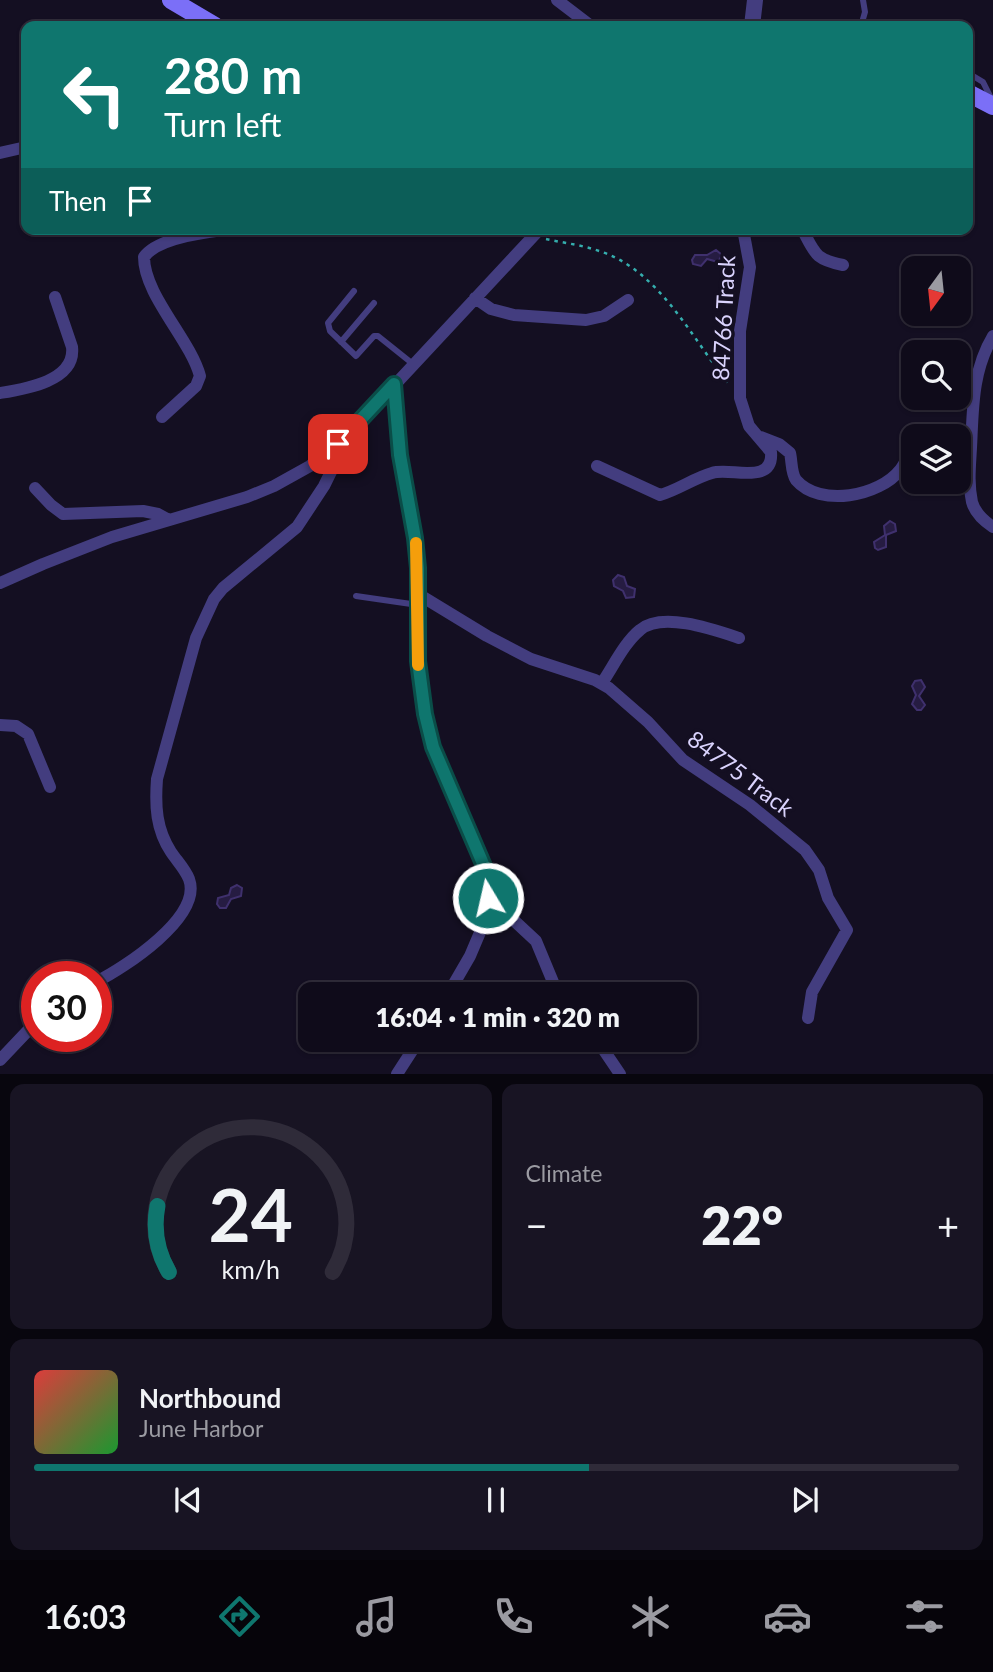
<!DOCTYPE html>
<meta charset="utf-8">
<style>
:root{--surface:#0f0b1a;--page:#181423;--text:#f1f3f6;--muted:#9b9ba2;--line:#2f2b39;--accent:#0f766e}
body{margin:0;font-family:Lato,sans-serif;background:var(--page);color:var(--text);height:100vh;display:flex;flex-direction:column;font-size:26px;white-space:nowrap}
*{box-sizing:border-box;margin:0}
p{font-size:23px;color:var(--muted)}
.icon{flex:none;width:38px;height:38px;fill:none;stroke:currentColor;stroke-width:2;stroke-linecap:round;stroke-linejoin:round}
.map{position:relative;height:1074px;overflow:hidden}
.drawer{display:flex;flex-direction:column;gap:10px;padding:10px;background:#08060e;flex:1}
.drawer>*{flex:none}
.top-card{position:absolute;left:21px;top:21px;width:952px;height:214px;border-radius:14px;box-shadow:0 2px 5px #0004,0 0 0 2px var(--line);background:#0f766e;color:#fff;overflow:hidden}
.needle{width:46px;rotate:195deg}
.controls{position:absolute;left:901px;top:256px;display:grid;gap:14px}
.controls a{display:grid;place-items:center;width:70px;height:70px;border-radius:14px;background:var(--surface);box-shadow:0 2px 5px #0004,0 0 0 2px var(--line);font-size:35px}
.speed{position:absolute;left:21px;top:961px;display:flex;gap:14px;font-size:35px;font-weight:700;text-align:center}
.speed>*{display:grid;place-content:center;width:91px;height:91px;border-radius:50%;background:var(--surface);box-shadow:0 2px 5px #0004,0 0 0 2px var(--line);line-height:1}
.speed .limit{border:10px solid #d22;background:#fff;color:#111}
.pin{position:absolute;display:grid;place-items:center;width:60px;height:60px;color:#fff;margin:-30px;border-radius:14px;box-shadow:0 4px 10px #0006}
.me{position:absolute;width:77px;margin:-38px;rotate:351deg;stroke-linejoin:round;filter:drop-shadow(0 0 5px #0008)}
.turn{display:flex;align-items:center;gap:24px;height:147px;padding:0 28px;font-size:32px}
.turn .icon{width:91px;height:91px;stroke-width:2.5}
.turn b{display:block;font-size:49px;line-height:60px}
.then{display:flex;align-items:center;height:66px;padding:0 28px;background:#0003;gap:14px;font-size:26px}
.big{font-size:52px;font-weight:800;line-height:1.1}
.drawer .tile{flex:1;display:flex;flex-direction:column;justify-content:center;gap:10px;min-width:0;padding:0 24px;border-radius:14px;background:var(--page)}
.drawer .dial{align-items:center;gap:0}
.dial svg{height:182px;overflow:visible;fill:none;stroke:var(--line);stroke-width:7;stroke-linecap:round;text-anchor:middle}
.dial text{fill:var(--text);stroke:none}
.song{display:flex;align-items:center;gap:21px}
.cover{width:84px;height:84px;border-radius:10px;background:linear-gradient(135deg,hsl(0 70% 55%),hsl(130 70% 35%))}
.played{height:7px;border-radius:4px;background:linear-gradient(90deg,var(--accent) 60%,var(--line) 60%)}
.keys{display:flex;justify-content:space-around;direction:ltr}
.heat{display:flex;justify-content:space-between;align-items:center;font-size:38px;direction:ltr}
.drawer .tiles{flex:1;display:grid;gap:10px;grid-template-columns:1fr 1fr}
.tile:last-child{grid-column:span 2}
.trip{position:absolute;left:298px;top:982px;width:399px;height:70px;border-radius:14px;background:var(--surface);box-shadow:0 2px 5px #0004,0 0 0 2px var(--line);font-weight:800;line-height:70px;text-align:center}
.tab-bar{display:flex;height:112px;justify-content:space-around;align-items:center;background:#06040a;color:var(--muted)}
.tab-bar .icon{width:49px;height:49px}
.tab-bar .current{color:var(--accent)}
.tab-bar b{font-size:32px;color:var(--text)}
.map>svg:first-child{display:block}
.building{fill:#261c42;stroke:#3f306d;stroke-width:2}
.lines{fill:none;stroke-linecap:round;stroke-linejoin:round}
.path{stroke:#35aeae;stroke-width:2.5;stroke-dasharray:3.5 5;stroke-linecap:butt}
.service{stroke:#433d7f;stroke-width:6}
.minor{stroke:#433d7f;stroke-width:12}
.tertiary{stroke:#433d7f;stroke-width:16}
.secondary{stroke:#7b6ff7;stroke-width:18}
.route-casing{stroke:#0a4d48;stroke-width:18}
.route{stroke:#0f766e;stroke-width:12}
.slow{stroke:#f59e0b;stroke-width:12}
.labels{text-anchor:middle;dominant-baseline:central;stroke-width:7;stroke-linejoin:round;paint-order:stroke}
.street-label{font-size:23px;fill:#dad3fd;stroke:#140f22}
</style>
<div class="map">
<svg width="993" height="1074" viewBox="0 0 993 1074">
<rect width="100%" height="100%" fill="#140f22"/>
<path class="building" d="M716 250 722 255 718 262 707 259 701 266 693 264 692 260 695 255H707Z
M890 521 895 524 896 531 886 535V547L878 550 875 548 874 542 885 535 884 526Z
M618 575 624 577 627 586 635 589 634 597 626 598 623 591 614 586 613 580Z
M921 680 925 687 919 696 925 705 921 710H917L912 704 916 695 912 686 915 681Z
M237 885 242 888 241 896 231 899 226 908H220L217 904 218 898 229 895 231 888Z"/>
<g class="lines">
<path class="path" d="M546 239C564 243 582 245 599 251 659 270 691 337 728 383"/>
<path class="service" d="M861 26 865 12 863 0
M968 73 983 82 993 102
M354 291 328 323 330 331 356 356 374 336H378L413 364
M341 342 374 303
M356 596 418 605"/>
<path class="minor" d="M557 0 591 26
M0 153 26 147
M802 229C815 253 814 259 843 265
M475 298 491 309 514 315 586 320 604 316 628 300
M993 336C972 371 973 409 971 448 970 466 968 484 972 502 975 513 984 521 993 527
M394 384 400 455 415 538 418 568V661L425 714 433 747 484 866 488 892 484 923 470 956 448 994
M0 393C25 389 76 381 72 347L55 297
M162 417 196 386 200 376C190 339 144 295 144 257 158 237 212 231 235 229
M761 437 779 444 790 453C792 461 791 473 796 480 820 508 880 496 900 470 905 464 908 456 911 450
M597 466 660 495C678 490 694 478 712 473 730 467 774 486 771 452L749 426 740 398V331L750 267 743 229
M35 488 51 505 63 514 143 511 158 514 169 520
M0 583 43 564 112 537 247 497 274 486 310 466 350 433 540 229
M418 594 487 636 531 659 595 680 609 688 648 722 683 760 750 805 805 850 819 870 828 898 847 930 812 992 808 1018
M602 683C613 667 624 643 640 630 662 611 715 630 739 638
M0 725 16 726 28 734 50 787
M488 892 507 914 536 941 558 994
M96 982C124 968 203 917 189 879 185 869 177 861 171 852 156 829 155 806 157 779L196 638 214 599 223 588 297 527 324 486 350 433
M597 1040 620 1074
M0 1060 37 1021
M397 1074 419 1040"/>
<path class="tertiary" d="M752 26 755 0"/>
<path class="secondary" d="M171 0 215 26
M968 93 993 106"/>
</g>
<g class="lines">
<g class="route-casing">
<path id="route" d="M338 444 394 384 400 455 415 538 418 568V661L425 714 433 747 484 866 488 898"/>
</g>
<use href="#route" class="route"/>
<path class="slow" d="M416 543 418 665"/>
</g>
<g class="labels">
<g class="street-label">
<text transform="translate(723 318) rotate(-87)">84766 Track</text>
<text transform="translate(741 773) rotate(37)">84775 Track</text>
</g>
</g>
</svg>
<div class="controls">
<a><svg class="needle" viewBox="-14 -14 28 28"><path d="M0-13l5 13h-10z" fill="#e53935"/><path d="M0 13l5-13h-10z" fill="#9b9ba2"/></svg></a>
<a><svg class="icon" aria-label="search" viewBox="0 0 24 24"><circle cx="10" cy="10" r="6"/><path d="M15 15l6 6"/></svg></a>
<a><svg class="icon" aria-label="layers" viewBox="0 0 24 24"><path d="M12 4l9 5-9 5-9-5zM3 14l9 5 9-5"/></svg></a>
</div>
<div class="speed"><div class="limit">30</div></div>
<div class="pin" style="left:338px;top:444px;background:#d93025"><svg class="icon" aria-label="arrive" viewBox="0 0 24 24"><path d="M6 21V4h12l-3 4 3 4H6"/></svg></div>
<svg class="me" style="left:488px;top:898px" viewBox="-20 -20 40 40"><circle r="17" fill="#0f766e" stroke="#fff" stroke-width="3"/><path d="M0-11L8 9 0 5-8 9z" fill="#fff"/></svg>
<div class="trip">16:04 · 1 min · 320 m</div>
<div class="top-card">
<div class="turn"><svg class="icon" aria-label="left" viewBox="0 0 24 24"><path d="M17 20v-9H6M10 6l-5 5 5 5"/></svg><div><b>280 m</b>Turn left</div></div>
<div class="then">Then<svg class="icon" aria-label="arrive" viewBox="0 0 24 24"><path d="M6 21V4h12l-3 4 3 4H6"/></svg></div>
</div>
</div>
<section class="drawer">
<div class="tiles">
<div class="tile dial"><svg viewBox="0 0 100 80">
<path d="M14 69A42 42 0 1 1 86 69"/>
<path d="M14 69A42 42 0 0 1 9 40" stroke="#0f766e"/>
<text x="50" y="56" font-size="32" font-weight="700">24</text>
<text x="50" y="72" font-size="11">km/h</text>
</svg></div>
<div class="tile"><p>Climate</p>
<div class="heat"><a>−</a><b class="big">22°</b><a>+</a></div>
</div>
<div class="tile">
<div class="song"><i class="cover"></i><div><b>Northbound</b><p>June Harbor</p></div></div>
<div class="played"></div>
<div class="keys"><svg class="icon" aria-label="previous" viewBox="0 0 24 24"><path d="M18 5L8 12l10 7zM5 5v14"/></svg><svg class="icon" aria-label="pause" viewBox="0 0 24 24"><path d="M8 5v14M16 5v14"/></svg><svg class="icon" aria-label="next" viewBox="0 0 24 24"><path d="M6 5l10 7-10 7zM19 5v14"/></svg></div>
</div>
</div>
</section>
<nav class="tab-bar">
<b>16:03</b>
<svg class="icon current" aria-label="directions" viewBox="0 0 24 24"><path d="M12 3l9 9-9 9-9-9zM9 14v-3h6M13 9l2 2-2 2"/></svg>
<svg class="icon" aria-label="music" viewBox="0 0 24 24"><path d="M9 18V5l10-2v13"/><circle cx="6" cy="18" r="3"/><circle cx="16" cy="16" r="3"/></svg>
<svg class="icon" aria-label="phone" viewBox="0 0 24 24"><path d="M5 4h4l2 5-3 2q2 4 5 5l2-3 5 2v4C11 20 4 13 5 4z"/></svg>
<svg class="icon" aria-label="climate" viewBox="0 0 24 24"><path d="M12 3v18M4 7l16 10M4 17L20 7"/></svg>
<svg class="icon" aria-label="car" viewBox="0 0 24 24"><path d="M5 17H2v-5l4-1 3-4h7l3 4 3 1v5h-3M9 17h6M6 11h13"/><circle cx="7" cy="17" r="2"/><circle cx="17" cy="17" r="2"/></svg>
<svg class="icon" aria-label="filters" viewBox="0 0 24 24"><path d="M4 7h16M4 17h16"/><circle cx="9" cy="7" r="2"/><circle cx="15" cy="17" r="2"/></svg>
</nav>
